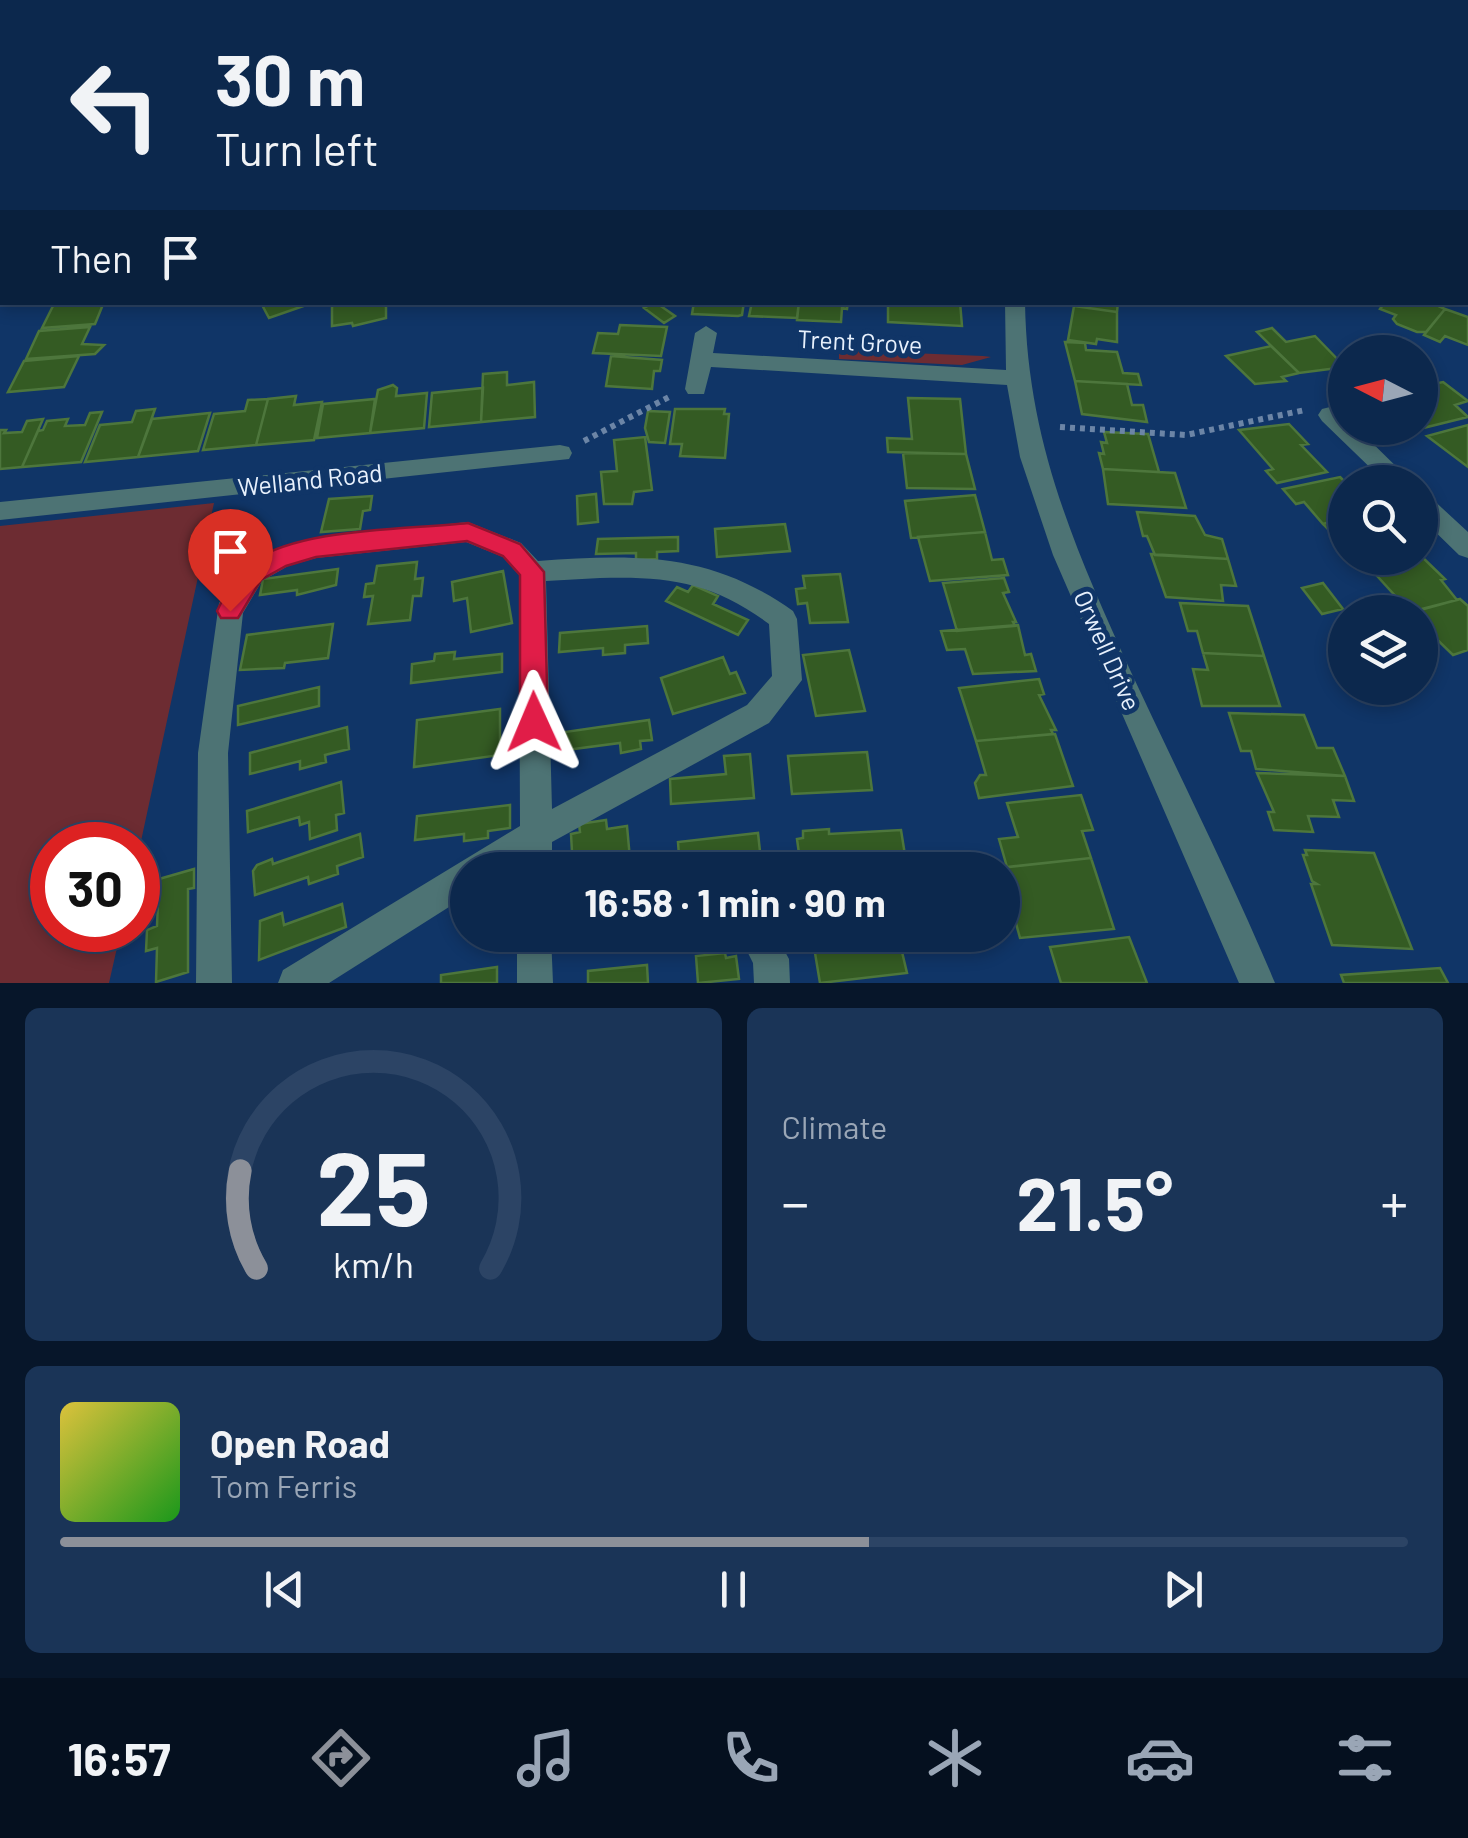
<!DOCTYPE html>
<meta charset="utf-8">
<style>
:root{--surface:#0c284d;--page:#1a3457;--text:#f1f3f6;--muted:#9aa6b6;--line:#2c4465;--accent:#8c9099}
body{margin:0;font-family:Barlow,sans-serif;background:var(--page);color:var(--text);height:100vh;display:flex;flex-direction:column;font-size:38px;white-space:nowrap}
*{box-sizing:border-box;margin:0}
p{font-size:32px;color:var(--muted)}
.icon{flex:none;width:55px;height:55px;fill:none;stroke:currentColor;stroke-width:2;stroke-linecap:round;stroke-linejoin:round}
.map{position:relative;height:983px;overflow:hidden}
.details{display:flex;flex-direction:column;gap:25px;padding:25px;background:#07162a;flex:1}
.details>*{flex:none}
.top-card{position:absolute;left:0px;top:0px;width:1470px;height:305px;box-shadow:0 5px 15px #0003,0 0 0 2px var(--line);background:#0c284d;color:var(--text);overflow:hidden}
.needle{width:65px;rotate:276deg}
.buttons{position:absolute;left:1328px;top:335px;display:grid;gap:20px}
.buttons a{display:grid;place-items:center;width:110px;height:110px;border-radius:50%;background:var(--surface);box-shadow:0 5px 15px #0003,0 0 0 2px var(--line);font-size:50px}
.speed{position:absolute;left:30px;top:822px;display:flex;gap:20px;font-size:50px;font-weight:700;text-align:center}
.speed>*{display:grid;place-content:center;width:130px;height:130px;border-radius:50%;background:var(--surface);box-shadow:0 5px 15px #0003,0 0 0 2px var(--line);line-height:1}
.speed .limit{border:15px solid #d22;background:#fff;color:#111}
.pin{position:absolute;display:grid;place-items:center;width:85px;height:85px;color:#fff;margin:-102px -42px;border-radius:50% 50% 50% 0;rotate:-45deg;box-shadow:0 0 10px #0007}
.pin .icon{rotate:45deg}
.me{position:absolute;width:110px;margin:-55px;rotate:359deg;stroke-linejoin:round;filter:drop-shadow(0 0 8px #0008)}
.turn{display:flex;align-items:center;gap:35px;height:210px;padding:0 50px;font-size:45px}
.turn .icon{width:130px;height:130px;stroke-width:2.5}
.turn b{display:block;font-size:70px;line-height:85px}
.then{display:flex;align-items:center;height:95px;padding:0 50px;background:#0003;gap:20px;font-size:38px}
.big{font-size:75px;font-weight:700;line-height:1.1}
.details .card{flex:1;display:flex;flex-direction:column;justify-content:center;gap:15px;min-width:0;padding:0 35px;border-radius:15px;background:var(--page)}
.details .dial{align-items:center;gap:0}
.dial svg{height:260px;overflow:visible;fill:none;stroke:var(--line);stroke-width:7;stroke-linecap:round;text-anchor:middle}
.dial text{fill:var(--text);stroke:none}
.song{display:flex;align-items:center;gap:30px}
.cover{width:120px;height:120px;border-radius:15px;background:linear-gradient(135deg,hsl(50 70% 55%),hsl(120 70% 35%))}
.played{height:10px;border-radius:5px;background:linear-gradient(90deg,var(--accent) 60%,var(--line) 60%)}
.keys{display:flex;justify-content:space-around;direction:ltr}
.heat{display:flex;justify-content:space-between;align-items:center;font-size:55px;direction:ltr}
.details .tiles{flex:1;display:grid;gap:25px;grid-template-columns:1fr 1fr}
.card:last-child{grid-column:span 2}
.trip{position:absolute;left:450px;top:852px;width:570px;height:100px;border-radius:50px;background:var(--surface);box-shadow:0 5px 15px #0003,0 0 0 2px var(--line);font-weight:700;line-height:100px;text-align:center}
.menu{display:flex;height:160px;justify-content:space-around;align-items:center;background:#05101f;color:var(--muted)}
.menu .icon{width:70px;height:70px}
.menu .selected{color:var(--accent)}
.menu b{font-size:45px;color:var(--text)}
.map>svg:first-child{display:block}
.built{fill:#174178}
.green{fill:#6d2c32}
.building{fill:#345b23;stroke:#4d763c;stroke-width:2.5}
.lines{fill:none;stroke-linecap:round;stroke-linejoin:round}
.path{stroke:#6c85a6;stroke-width:6;stroke-dasharray:5 5;stroke-linecap:butt}
.minor{fill:#4d7374;fill-rule:evenodd}
.route{fill:#e11d48;stroke:#92132f;stroke-width:2.5}
.labels{text-anchor:middle;dominant-baseline:central;stroke-width:10;stroke-linejoin:round;paint-order:stroke}
.street-label{font-size:25px;fill:#e7f0fc;stroke:#103567}
</style>
<div class="map">
<svg width="1468" height="983" viewBox="0 0 1468 983">
<rect width="100%" height="100%" fill="#103567"/>
<path class="built" d="M0 0H421L2 2 0 103Z"/>
<path class="green" d="M839 350 983 356 991 357 962 365 839 359Z
M214 503 138 855V845H52V930H121L109 983H0V526Z"/>
<path class="building" d="M55 302H104L95 324 42 328Z
M315 302 269 318 261 303 262 302Z
M332 302H386V318L353 326 352 323 332 326Z
M655 302 675 316 664 323 644 308Z
M694 302H744L742 315 738 316 692 314Z
M752 302H799L797 318 749 316Z
M799 302H848L847 309 842 308 841 322 797 320Z
M888 302H960L962 326 888 322Z
M1074 302H1118L1117 312 1074 306Z
M1385 302H1430L1445 309 1426 332H1417L1397 324 1393 319 1396 315 1380 309Z
M1074 306 1117 312V342L1097 339 1096 344 1068 340Z
M1445 309 1468 317V345L1445 336 1440 342 1424 335Z
M620 325 667 327 661 356 593 353 598 333 618 334Z
M90 327 82 344 104 345 95 354 26 359 39 331Z
M1272 328 1286 342 1315 336 1345 367 1299 373 1257 332Z
M1065 342 1085 343 1086 350 1117 352 1123 373 1138 374 1141 385 1075 381Z
M1271 346 1299 373 1282 377 1286 381 1255 384 1226 356Z
M79 356 64 387 8 392 24 361Z
M611 356 662 360 660 371H654L652 389 606 386Z
M507 372V385L534 382 535 417 481 422 483 374Z
M1075 381 1127 384 1132 405H1143L1147 422 1082 414Z
M1443 382 1468 401 1455 405 1468 417 1423 428 1420 425V387Z
M393 385 397 388 396 396 427 393 424 428 370 433 378 390Z
M483 388 481 422 429 427 432 393Z
M296 396 294 405 322 402 314 440 256 445 268 399Z
M908 398 960 399 966 454 888 452 887 438 912 439Z
M268 399 256 445 203 450 214 414 245 411 248 400Z
M375 399 370 433 317 438 323 404Z
M155 409 138 457 85 462 100 425 132 422 136 411Z
M675 409H725L724 414H729L725 458 680 456 682 444H670Z
M648 411 670 412 665 443 649 442 645 428Z
M102 412 81 462 22 467 38 431 43 430 47 421 68 419 65 426 85 425 90 413Z
M210 413 198 451 138 457 152 419Z
M43 419 22 467 0 469V430H6L4 433 22 432 27 421Z
M1289 424 1308 444 1301 445 1327 472 1277 483 1266 471 1273 469 1239 430Z
M1468 425V467L1427 436Z
M1104 432 1148 434 1159 472 1103 469 1099 453 1104 454 1101 442 1107 443Z
M645 437 652 490 634 492 632 504H604L601 472 617 471 614 440Z
M903 453 966 454 975 489 907 488Z
M1103 469 1175 473 1186 508 1108 504Z
M1340 477 1345 482V518L1323 524 1304 502 1296 504 1283 489Z
M596 494 598 522 578 524 577 496Z
M975 495 985 532 911 538 905 501Z
M372 496 370 510 363 511 360 529 321 532 329 499Z
M1137 512 1195 516 1205 535 1222 539 1228 559 1155 555 1147 536H1143Z
M1345 518V547L1323 524Z
M785 524 790 551 717 557 715 529Z
M985 532 992 560 1003 559 1008 575 930 581 918 537Z
M678 537V551L657 552V559L636 560V553L596 554 598 539Z
M1151 554 1228 559 1236 586 1221 585 1223 601 1166 597Z
M1420 555 1445 579 1441 580 1457 600 1410 612 1369 567Z
M417 562 415 579 423 578 421 596H413L410 620 368 624 373 596 364 597 366 584 374 583 377 566Z
M338 569 336 585 297 595V590L260 595 263 579Z
M503 571 512 623 471 632 467 598 454 601 452 582Z
M840 574 848 622 810 623 807 603 798 604 796 589 805 588 803 576Z
M1004 578 1009 592 1003 593 1016 622H1013L1015 626 957 631 943 583Z
M1323 583 1343 609 1322 614 1302 588Z
M693 585 718 596 713 604 748 620 738 635 666 601 677 587 688 592Z
M1460 599 1468 606V650L1453 655 1420 623V612H1413Z
M1180 603 1248 606 1264 656 1203 653 1197 631H1188Z
M333 624 328 658 285 663 284 668 240 670 247 635Z
M1018 625 1025 655 1031 654 1036 671 973 674 965 649 947 650 941 631Z
M647 626 648 643 625 645V653L603 655V648L559 652 560 633Z
M849 650 865 711 816 716 803 655Z
M455 652 454 659 502 654V672L411 683 412 664 434 661 435 654Z
M1203 653 1264 656 1280 706H1202L1193 669 1208 670Z
M723 657 730 674 736 672 745 693 673 714 661 678Z
M1039 679 1044 694 1039 695 1056 730H1051L1053 734 976 741 959 688Z
M319 687V706L238 725V706Z
M500 709V755L414 767 417 720Z
M1229 713 1304 715 1317 748H1333L1345 776 1256 769 1251 751H1241Z
M649 720 652 740 640 741 641 749 621 753 620 743 566 750 565 732Z
M347 727 349 749 325 755 326 762 300 769V761L250 774V753Z
M1055 734 1073 786 979 798 975 783 980 775H986L976 741Z
M867 752 872 790 792 794 788 756Z
M750 754 754 798 671 804 670 779 726 774 724 756Z
M1257 773 1345 776 1354 801 1333 800 1339 817 1308 816 1313 832 1274 830 1268 812H1274Z
M341 782 344 813 336 815 337 830 310 839 309 822 300 825 299 817 248 832 247 811Z
M1081 795 1093 830 1082 831 1091 858 1007 867 999 839 1018 837 1007 803Z
M510 805V828L488 831V838L464 841V834L415 840 417 816Z
M606 820 607 829 627 826 631 870H573L571 834 580 832 579 824Z
M829 829V834L901 830 905 855H890L892 865 851 868 850 859 800 861 797 839 803 838V831Z
M758 833 762 870H680L678 842Z
M360 834 363 857 337 866 338 874 309 884 308 877 255 895 253 871 257 865 272 859 273 864Z
M1305 850 1374 853 1412 949 1332 945 1311 884H1317L1312 881 1303 855H1307Z
M1091 858 1114 929 1020 938 1001 868Z
M194 869V888L188 889V972L156 982 157 948 146 951 147 930 157 926 159 879Z
M342 904 346 927 259 960 260 921 282 913 284 925Z
M812 935H898L907 973 820 983Z
M1129 937 1147 983H1061L1050 947Z
M725 953 726 958 736 956 739 979 698 983 696 956Z
M647 965 648 983H588V971Z
M497 967V983H441V975Z
M1440 968 1448 983H1344L1341 975Z"/>
<g class="lines">
<path class="path" d="M1060 427 1186 435 1305 410
M584 441 671 396"/>
<path class="minor" d="M1135 0H1149L1150 2H1136Z
M1272 0H1312L1313 2H1274Z
M0 109H2V119H0Z
M0 291 2 302H9L0 307Z
M1005 302H1025C1027 441 1075 549 1131 672 1179 775 1231 878 1275 983H1239L1053 555 1020 457 1007 385 711 367 704 394H688L685 389 695 333 706 326 717 333 713 353 1006 370Z
M1330 407 1345 416V428H1357L1412 482H1385L1322 421 1318 415 1322 409Z
M560 445 569 447 572 453 569 459 0 520V502Z
M1420 493 1429 496 1468 532V558L1459 555 1420 517Z
M468 522 521 543 538 561C636 554 710 552 793 611L797 619 802 680 769 723 552 842V870H518L519 863 507 870H468V895L329 983H278L283 970 520 826 519 575 503 557 466 542 316 558 288 566 262 581 243 613 228 753 232 983H196L198 753 219 603 244 567 270 552 316 538ZM600 578C668 576 713 582 769 624L772 676 747 705 552 809 546 581Z
M517 935H551L553 983H517Z
M739 935H776L789 959 790 983H754L753 963Z"/>
</g>
<path class="route" d="M468 523 520 544 544 572 548 722 544 730 534 734 524 730 520 722V575L503 556 467 541 316 557 286 566 261 580 238 618H221L217 611C224 597 234 575 247 565 297 527 406 530 468 523Z"/>
<g class="labels">
<g class="street-label">
<text transform="translate(860 341) rotate(3)">Trent Grove</text>
<text transform="translate(310 479) rotate(-6)">Welland Road</text>
<text transform="translate(1108 650) rotate(66)">Orwell Drive</text>
</g>
</g>
</svg>
<div class="buttons">
<a><svg class="needle" viewBox="-14 -14 28 28"><path d="M0-13l5 13h-10z" fill="#e53935"/><path d="M0 13l5-13h-10z" fill="#9aa6b6"/></svg></a>
<a><svg class="icon" aria-label="search" viewBox="0 0 24 24"><circle cx="10" cy="10" r="6"/><path d="M15 15l6 6"/></svg></a>
<a><svg class="icon" aria-label="layers" viewBox="0 0 24 24"><path d="M12 4l9 5-9 5-9-5zM3 14l9 5 9-5"/></svg></a>
</div>
<div class="speed"><div class="limit">30</div></div>
<div class="pin" style="left:230px;top:611px;background:#d93025"><svg class="icon" aria-label="arrive" viewBox="0 0 24 24"><path d="M6 21V4h12l-3 4 3 4H6"/></svg></div>
<svg class="me" style="left:534px;top:722px" viewBox="-20 -20 40 40"><path d="M0-17L14 15 0 8-14 15z" fill="#e11d48" stroke="#fff" stroke-width="4"/></svg>
<div class="trip">16:58 · 1 min · 90 m</div>
<div class="top-card">
<div class="turn"><svg class="icon" aria-label="left" viewBox="0 0 24 24"><path d="M17 20v-9H6M10 6l-5 5 5 5"/></svg><div><b>30 m</b>Turn left</div></div>
<div class="then">Then<svg class="icon" aria-label="arrive" viewBox="0 0 24 24"><path d="M6 21V4h12l-3 4 3 4H6"/></svg></div>
</div>
</div>
<section class="details">
<div class="tiles">
<div class="card dial"><svg viewBox="0 0 100 80">
<path d="M14 69A42 42 0 1 1 86 69"/>
<path d="M14 69A42 42 0 0 1 9 39" stroke="#8c9099"/>
<text x="50" y="56" font-size="32" font-weight="700">25</text>
<text x="50" y="72" font-size="11">km/h</text>
</svg></div>
<div class="card"><p>Climate</p>
<div class="heat"><a>−</a><b class="big">21.5°</b><a>+</a></div>
</div>
<div class="card">
<div class="song"><i class="cover"></i><div><b>Open Road</b><p>Tom Ferris</p></div></div>
<div class="played"></div>
<div class="keys"><svg class="icon" aria-label="previous" viewBox="0 0 24 24"><path d="M18 5L8 12l10 7zM5 5v14"/></svg><svg class="icon" aria-label="pause" viewBox="0 0 24 24"><path d="M8 5v14M16 5v14"/></svg><svg class="icon" aria-label="next" viewBox="0 0 24 24"><path d="M6 5l10 7-10 7zM19 5v14"/></svg></div>
</div>
</div>
</section>
<nav class="menu">
<b>16:57</b>
<svg class="icon selected" aria-label="directions" viewBox="0 0 24 24"><path d="M12 3l9 9-9 9-9-9zM9 14v-3h6M13 9l2 2-2 2"/></svg>
<svg class="icon" aria-label="music" viewBox="0 0 24 24"><path d="M9 18V5l10-2v13"/><circle cx="6" cy="18" r="3"/><circle cx="16" cy="16" r="3"/></svg>
<svg class="icon" aria-label="phone" viewBox="0 0 24 24"><path d="M5 4h4l2 5-3 2q2 4 5 5l2-3 5 2v4C11 20 4 13 5 4z"/></svg>
<svg class="icon" aria-label="climate" viewBox="0 0 24 24"><path d="M12 3v18M4 7l16 10M4 17L20 7"/></svg>
<svg class="icon" aria-label="car" viewBox="0 0 24 24"><path d="M5 17H2v-5l4-1 3-4h7l3 4 3 1v5h-3M9 17h6M6 11h13"/><circle cx="7" cy="17" r="2"/><circle cx="17" cy="17" r="2"/></svg>
<svg class="icon" aria-label="filters" viewBox="0 0 24 24"><path d="M4 7h16M4 17h16"/><circle cx="9" cy="7" r="2"/><circle cx="15" cy="17" r="2"/></svg>
</nav>
